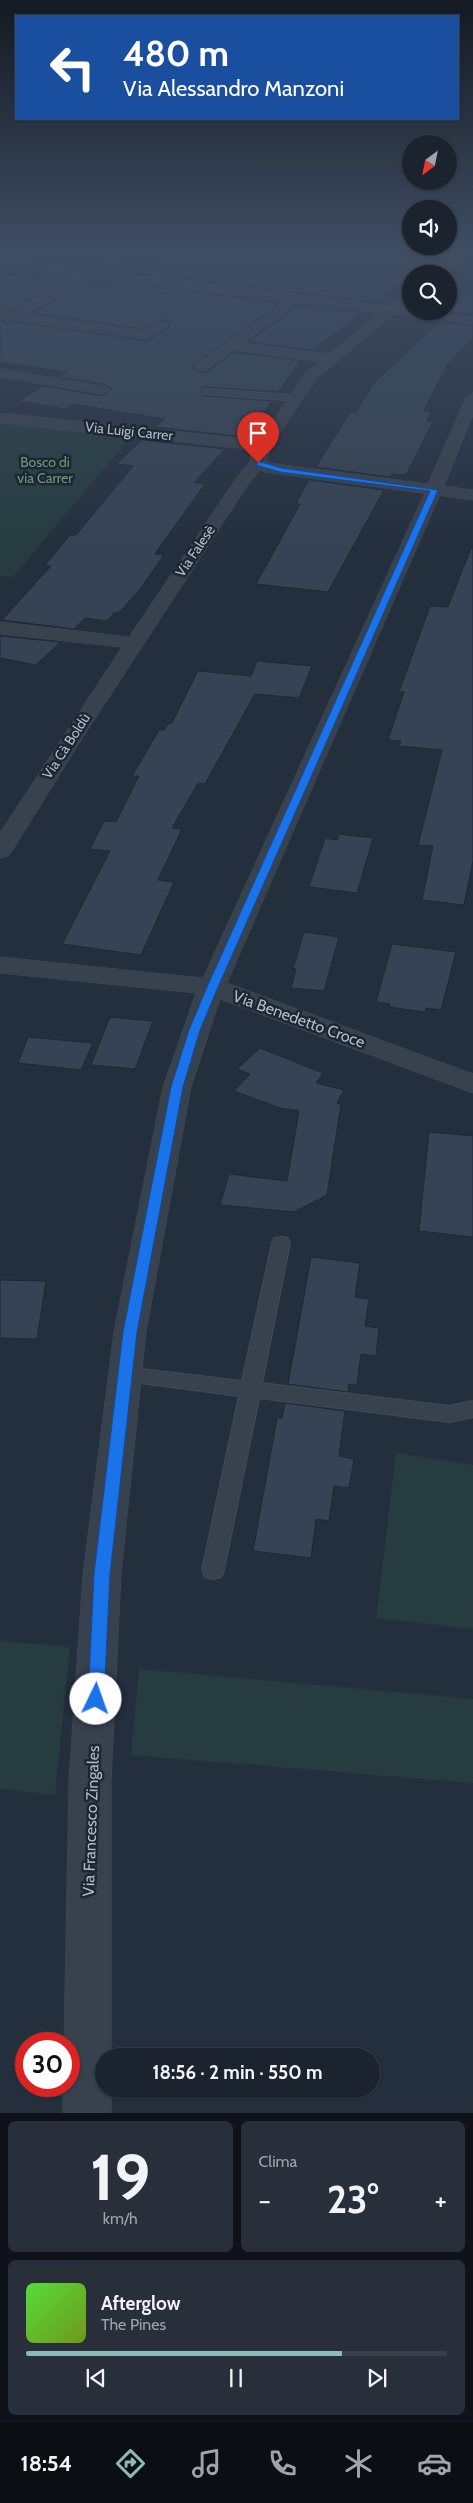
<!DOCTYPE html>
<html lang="it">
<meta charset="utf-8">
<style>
:root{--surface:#1b232e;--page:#282f3a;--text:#f1f3f6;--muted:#a0a4aa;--line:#39404a;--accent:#8bbbb9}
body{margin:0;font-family:Cabin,sans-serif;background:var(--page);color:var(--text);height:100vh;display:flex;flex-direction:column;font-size:19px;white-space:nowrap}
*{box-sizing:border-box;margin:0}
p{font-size:16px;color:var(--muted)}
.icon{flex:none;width:28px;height:28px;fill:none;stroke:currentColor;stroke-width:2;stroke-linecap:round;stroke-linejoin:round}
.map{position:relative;height:2113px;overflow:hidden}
.side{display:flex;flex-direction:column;gap:8px;padding:8px;background:#0f1319;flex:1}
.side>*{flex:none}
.banner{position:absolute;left:15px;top:15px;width:444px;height:105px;border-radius:0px;box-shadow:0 1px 4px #0004,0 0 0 1px var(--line);background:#1a4fa0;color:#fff;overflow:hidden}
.needle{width:32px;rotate:212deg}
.controls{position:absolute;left:402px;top:135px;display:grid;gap:10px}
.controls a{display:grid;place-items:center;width:55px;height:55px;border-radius:50%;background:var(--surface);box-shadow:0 1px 4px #0004,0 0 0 1px var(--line);font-size:25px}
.speed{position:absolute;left:15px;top:2032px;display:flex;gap:10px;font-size:25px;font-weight:700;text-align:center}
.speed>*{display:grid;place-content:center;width:65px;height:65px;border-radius:50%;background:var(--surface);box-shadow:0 1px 4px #0004,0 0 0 1px var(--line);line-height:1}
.speed .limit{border:8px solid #d22;background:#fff;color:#111}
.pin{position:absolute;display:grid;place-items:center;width:42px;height:42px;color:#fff;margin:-51px -21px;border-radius:50% 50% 50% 0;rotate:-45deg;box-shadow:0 0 5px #0007}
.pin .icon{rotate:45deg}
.me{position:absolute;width:55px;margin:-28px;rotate:3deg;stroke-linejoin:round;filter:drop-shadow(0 0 4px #0008)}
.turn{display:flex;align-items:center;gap:18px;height:105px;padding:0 25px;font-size:22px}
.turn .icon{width:65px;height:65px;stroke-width:2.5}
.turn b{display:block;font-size:35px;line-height:42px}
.big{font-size:38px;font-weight:700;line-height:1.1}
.side .tile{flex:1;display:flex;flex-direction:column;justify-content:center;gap:8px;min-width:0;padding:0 18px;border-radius:8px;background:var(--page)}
.side .dial{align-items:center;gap:0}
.dial b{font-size:65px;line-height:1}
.song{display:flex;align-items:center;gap:15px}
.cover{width:60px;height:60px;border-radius:8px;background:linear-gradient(135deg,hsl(110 70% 55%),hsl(80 70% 35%))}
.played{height:5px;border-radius:2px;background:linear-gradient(90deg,var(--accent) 75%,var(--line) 75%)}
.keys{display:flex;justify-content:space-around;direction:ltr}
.heat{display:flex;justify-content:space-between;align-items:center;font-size:28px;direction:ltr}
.side .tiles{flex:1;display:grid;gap:8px;grid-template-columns:1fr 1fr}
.tile:last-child{grid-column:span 2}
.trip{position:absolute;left:95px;top:2048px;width:285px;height:50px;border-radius:25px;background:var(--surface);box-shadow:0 1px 4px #0004,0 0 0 1px var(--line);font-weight:700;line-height:50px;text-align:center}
.tab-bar{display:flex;height:80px;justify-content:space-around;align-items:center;background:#0b0e12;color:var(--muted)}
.tab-bar .icon{width:35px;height:35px}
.tab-bar .current{color:var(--accent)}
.tab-bar b{font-size:22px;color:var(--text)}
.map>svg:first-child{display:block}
.green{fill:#263c3f}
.building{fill:#364354;stroke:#1f2835}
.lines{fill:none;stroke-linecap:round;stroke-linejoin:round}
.service-casing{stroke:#414a57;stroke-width:2}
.minor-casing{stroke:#414a57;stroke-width:1}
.tertiary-casing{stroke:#414a57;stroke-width:1}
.service{fill:#38414e;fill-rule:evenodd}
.minor{fill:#38414e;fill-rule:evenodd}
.tertiary{fill:#38414e;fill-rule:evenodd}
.route{fill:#1a73e8;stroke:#114b97}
.labels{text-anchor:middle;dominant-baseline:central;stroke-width:5;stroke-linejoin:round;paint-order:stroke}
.far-street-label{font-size:14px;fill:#b4bcc9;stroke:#1d2633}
.far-park-label{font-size:14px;fill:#6b9a76;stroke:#1d2633}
.street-label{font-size:16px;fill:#b4bcc9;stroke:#1d2633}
</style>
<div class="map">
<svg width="473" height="2113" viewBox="0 0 473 2113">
<rect width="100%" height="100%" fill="#242f3e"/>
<path class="green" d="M0 422 132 435 13 577 0 576Z
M396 1453 473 1465V1629L376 1618Z
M0 1641 70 1647 55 1795 0 1789Z
M139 1669 473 1699V1783L131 1755Z"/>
<path class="building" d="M173 251H231L232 253 192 280 134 273Z
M253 251H341L428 262 376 302 211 282Z
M0 273 64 282 10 310 0 308Z
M117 282 280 303 192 366 196 372H207L234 352 300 361 278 392 206 387 201 389 203 396 272 401 250 434 240 433 237 436 155 427 164 419 73 404 66 409 18 401 43 386 103 396 112 389 103 384 58 377 66 372 0 362V320L7 324 14 322 147 341 170 327V323L163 319 145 329 32 313 84 284 108 287Z
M473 289V314L449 312Z
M295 304 362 313 313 350 248 342 295 308Z
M439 322 473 326V338L448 364 424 411 431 412 427 421 433 422 406 475 392 474 391 477 316 467 350 412H356L373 384Z
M142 440 225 449 195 482 205 484 155 554 164 555 140 589 119 613H114L107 621 85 618 74 629 2 620 51 566 45 565 70 535H76L133 466 116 464Z
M309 480 384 490 328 592 256 584 300 504 296 503Z
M471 548 473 549V861L464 905 422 900 433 846 418 845 442 750 399 746 401 741 388 740 404 692H399L430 606 448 607Z
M0 636 60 642 36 665 0 658Z
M257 661 312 666 299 698 255 694 205 784 198 783 172 828 182 829 158 880 174 882 141 955 62 944 110 851 90 849 104 821 116 822 139 776H132L159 730H164L169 723H172L198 671 251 676Z
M339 834 373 838 357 893 309 887 325 838 337 840Z
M304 932 339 937 324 991 291 988 296 969H293Z
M392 944 456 952 441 1010 426 1008 425 1012 389 1007 390 1004 376 1002Z
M110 1017 153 1021 135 1069 91 1065Z
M28 1037 93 1043 81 1070 18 1063Z
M260 1048 323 1073 316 1083 344 1090 337 1103 341 1104 327 1195 294 1212 220 1205 229 1174 287 1181 299 1111 280 1108 234 1091 250 1074 237 1069Z
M429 1132 473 1136V1237L419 1231Z
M311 1257 360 1263 355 1297 369 1299 365 1326 379 1328 376 1356 361 1354 357 1385 349 1384 348 1392 288 1384Z
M0 1280 46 1281 37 1339 0 1338Z
M285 1403 345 1411 339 1456 354 1459 349 1488 334 1486 329 1521 316 1519 311 1558 253 1551 277 1418H282Z"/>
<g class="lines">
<g class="service-casing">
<path id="service" d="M206 389 296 395 300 398 296 401 203 394V390Z
M281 1237 288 1238 290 1243 262 1383 449 1406 473 1401V1417L449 1422 259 1398 224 1570 221 1577 213 1579 205 1577 202 1570 239 1396 125 1381 118 1379 115 1374 118 1369 125 1367 242 1381 272 1243 274 1238Z"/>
</g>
<g class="minor-casing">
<path id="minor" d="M123 251H139L104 272 100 273 94 269Z
M233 251 251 252 206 283 389 306 400 299 406 303 402 307 411 309V311L473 316V324L394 314 317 378 273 443 263 450H251L249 447 262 437 307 372 320 362 234 350 206 370H196L194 367 196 364 283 303 288 302 294 306 243 343 329 354 380 313 106 279 100 275 106 271 192 282 235 253Z
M457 251H471L446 274H432Z
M0 257 76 267 82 271 76 275 0 265Z
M84 273 88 274 90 277 88 280 26 314 145 331 162 321 169 325 147 339 14 320 8 322 0 318V310L10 312Z
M0 369 103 386 110 390 103 394 0 377Z
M258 458 266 463 249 483 83 737 12 851 8 856 0 858V833L122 647 0 634V622L129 637 237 477 252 460Z
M434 485 440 487 442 490 227 983 473 1074V1093L220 999 191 1087 146 1332 121 1574 111 1781V2056H104V2089H111V2113H63V2086H69V2044H64L69 1781 83 1574 114 1332 163 1087 196 993 0 973V957L203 978 426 490 428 487Z"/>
</g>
<g class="tertiary-casing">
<path id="tertiary" d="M473 393V415L444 486 473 490V500L265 472 252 466 250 458 253 452 247 449 0 423V413L238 438C249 440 263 441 270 450L266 461 269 463 428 484 466 397Z"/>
</g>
<use href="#service" class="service"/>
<use href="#minor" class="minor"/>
<use href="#tertiary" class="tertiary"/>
</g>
<linearGradient id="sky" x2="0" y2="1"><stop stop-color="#141a22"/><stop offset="0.46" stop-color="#3f4d63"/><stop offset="1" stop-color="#3f4d63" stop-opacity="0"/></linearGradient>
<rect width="473" height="547" fill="url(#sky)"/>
<path class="route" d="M258 461 281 468 438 490 218 987 200 1030 183 1087 137 1332 110 1574 104 1699 102 1705 96 1707 90 1705 88 1699 94 1574 123 1332 171 1087 189 1030 207 987 430 491 280 472 256 465Z"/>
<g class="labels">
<g class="far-street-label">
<text transform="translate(129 431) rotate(6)">Via Luigi Carrer</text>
<text transform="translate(195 551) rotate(-56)">Via Falesè</text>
<text transform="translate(66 746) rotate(-57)">Via Cà Boldù</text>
</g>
<g class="far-park-label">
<text x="45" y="462">Bosco di<tspan x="45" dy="16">via Carrer</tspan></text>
</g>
<g class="street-label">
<text transform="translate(299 1019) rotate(20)">Via Benedetto Croce</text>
<text transform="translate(91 1821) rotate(-88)">Via Francesco Zingales</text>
</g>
</g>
</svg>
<div class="controls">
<a><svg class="needle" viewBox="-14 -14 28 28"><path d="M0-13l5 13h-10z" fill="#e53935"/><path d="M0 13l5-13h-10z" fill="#a0a4aa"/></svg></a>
<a><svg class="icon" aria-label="sound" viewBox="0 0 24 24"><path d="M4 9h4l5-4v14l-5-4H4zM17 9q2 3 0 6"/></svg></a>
<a><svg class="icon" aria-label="search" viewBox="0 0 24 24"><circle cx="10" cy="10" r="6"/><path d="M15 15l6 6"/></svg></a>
</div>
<div class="speed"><div class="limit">30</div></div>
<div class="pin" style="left:258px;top:463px;background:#d93025"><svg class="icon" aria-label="arrive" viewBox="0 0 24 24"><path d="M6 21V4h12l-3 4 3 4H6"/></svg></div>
<svg class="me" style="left:96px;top:1699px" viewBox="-20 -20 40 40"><circle r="19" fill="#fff"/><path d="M0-13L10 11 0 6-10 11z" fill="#1a73e8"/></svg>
<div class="trip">18:56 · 2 min · 550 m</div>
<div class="banner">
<div class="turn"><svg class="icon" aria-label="left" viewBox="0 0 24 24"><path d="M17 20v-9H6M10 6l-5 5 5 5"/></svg><div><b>480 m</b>Via Alessandro Manzoni</div></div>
</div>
</div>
<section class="side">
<div class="tiles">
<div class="tile dial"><b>19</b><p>km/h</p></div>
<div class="tile"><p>Clima</p>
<div class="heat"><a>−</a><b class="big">23°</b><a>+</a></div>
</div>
<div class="tile">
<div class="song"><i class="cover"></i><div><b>Afterglow</b><p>The Pines</p></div></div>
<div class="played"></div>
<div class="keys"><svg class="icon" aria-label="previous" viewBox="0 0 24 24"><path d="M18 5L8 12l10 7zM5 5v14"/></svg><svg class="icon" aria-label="pause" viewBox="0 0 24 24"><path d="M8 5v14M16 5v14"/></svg><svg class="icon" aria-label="next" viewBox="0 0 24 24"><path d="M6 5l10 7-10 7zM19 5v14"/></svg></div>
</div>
</div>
</section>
<nav class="tab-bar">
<b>18:54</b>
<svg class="icon current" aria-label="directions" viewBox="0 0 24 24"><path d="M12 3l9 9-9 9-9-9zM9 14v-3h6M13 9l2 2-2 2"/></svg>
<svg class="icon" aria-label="music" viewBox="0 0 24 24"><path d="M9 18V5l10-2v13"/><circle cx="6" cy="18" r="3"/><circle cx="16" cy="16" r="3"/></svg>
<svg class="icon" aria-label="phone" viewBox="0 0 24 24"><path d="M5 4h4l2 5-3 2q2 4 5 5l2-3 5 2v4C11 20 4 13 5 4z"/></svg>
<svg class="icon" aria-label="climate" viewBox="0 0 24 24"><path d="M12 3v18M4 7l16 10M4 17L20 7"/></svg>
<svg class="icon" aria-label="car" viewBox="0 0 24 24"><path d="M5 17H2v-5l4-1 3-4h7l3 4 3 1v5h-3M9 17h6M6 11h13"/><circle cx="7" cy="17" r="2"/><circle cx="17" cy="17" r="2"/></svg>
</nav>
